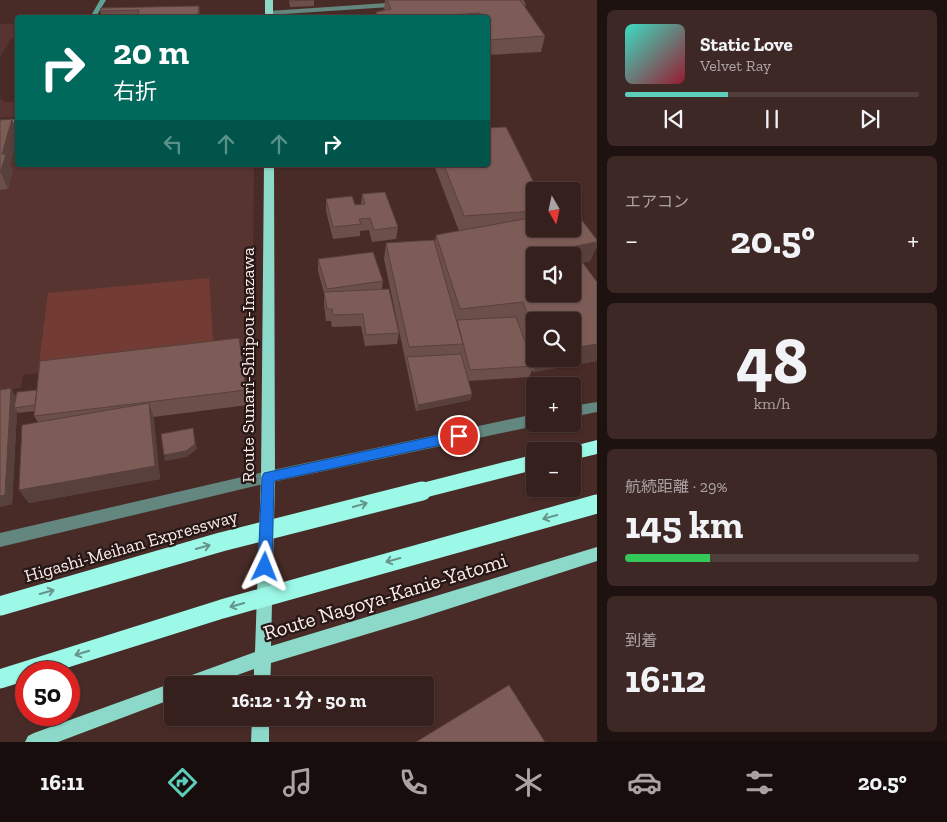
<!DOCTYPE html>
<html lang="ja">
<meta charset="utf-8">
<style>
:root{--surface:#36201d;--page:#3d2826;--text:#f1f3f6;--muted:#aaa3a4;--line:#503e3b;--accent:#5cceba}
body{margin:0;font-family:"Zilla Slab","Noto Sans JP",serif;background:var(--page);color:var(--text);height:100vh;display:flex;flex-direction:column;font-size:19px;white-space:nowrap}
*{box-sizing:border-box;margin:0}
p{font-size:16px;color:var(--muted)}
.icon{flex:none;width:28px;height:28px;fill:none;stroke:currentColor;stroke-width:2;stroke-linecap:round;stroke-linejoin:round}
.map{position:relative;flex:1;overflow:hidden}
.panel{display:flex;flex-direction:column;gap:10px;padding:10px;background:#1e1210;width:350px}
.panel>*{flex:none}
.banner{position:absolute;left:15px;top:15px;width:475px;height:152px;border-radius:5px;box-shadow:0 1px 4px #0004,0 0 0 1px var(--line);background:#00695c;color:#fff;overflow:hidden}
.needle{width:32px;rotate:171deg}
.buttons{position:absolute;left:526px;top:182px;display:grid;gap:10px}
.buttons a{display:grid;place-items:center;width:55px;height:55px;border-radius:5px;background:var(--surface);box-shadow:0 1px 4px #0004,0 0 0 1px var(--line);font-size:25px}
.speed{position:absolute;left:15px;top:661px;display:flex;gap:10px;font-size:25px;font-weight:700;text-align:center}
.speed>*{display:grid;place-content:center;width:65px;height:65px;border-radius:50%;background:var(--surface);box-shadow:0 1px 4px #0004,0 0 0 1px var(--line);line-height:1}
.speed .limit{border:8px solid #d22;background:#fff;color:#111}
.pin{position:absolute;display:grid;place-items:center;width:42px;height:42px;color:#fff;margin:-21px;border:2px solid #fff;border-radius:50%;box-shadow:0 1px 5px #0007}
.me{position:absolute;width:55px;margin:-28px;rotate:2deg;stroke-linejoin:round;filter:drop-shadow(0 0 4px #0008)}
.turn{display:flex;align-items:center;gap:18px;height:105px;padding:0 15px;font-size:22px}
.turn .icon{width:65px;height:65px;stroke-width:2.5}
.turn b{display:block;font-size:35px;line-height:42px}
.lanes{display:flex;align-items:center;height:48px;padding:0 15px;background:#0003;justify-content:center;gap:25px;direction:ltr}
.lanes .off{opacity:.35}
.big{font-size:38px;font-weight:800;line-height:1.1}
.panel .tile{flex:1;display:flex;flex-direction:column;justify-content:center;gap:8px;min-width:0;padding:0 18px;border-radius:8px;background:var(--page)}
.panel .dial{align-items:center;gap:0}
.dial b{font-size:65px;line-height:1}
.song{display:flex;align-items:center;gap:15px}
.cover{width:60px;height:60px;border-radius:8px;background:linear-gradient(135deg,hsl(170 70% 55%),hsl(350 70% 35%))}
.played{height:5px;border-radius:2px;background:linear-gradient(90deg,var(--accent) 35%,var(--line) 35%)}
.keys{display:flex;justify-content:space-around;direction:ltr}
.heat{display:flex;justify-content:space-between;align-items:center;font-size:28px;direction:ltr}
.charge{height:8px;border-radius:4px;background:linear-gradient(90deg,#34c759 29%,var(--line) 0)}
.trip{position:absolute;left:164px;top:676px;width:270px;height:50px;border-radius:5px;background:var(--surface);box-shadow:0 1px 4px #0004,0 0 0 1px var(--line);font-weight:800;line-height:50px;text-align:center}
.tab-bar{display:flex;height:80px;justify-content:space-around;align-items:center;background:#160d0c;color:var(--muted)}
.tab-bar .icon{width:35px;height:35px}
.tab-bar .active{color:var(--accent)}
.tab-bar b{font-size:22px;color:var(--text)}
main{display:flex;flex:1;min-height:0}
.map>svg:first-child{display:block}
.built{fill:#57342f}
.green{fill:#723b34}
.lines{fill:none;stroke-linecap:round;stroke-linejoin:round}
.stream{fill:#5ea296;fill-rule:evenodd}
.minor{fill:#63867f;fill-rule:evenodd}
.major{fill:#8cd9c9;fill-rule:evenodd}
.highway{fill:#9cf9e7;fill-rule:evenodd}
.highway-bridge-far1{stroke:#9cf9e7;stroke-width:15}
.highway-bridge{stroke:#9cf9e7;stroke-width:19}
.wall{fill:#6c4f4b;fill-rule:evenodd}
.shaded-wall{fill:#58403d}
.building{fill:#7d5c57;stroke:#58403d;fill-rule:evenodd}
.oneway{stroke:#669489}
.route{fill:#1a73e8;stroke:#114b97}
.labels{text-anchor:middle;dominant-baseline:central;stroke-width:4.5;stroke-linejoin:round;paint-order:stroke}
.street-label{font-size:18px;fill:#ffebe8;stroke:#251816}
.near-street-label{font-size:21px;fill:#ffebe8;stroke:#251816}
</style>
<main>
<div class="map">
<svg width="597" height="742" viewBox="0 0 597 742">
<rect width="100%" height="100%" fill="#482b27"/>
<path class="built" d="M0 24H18L17 37 10 40 0 58Z
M0 98 5 102H17V117L0 118Z
M17 130 18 165H254L252 350 23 375 21 388 0 391V131Z"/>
<path class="green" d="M209 278 214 353 38 371 48 293Z"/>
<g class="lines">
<path class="stream" d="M100 0H106L97 15H93L92 14Z"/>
<path class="minor" d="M402 2H405V6L269 15 265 13 269 11Z
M18 119V125L0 126V120Z
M597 402V412L572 417V406Z
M535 414V424H540L535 426 268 483 0 547V533L268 471Z"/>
<path class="major" d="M265 0H273V18H265Z
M264 165H274L275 477 271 646 597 547V561L417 619 271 663 270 685H254V669L210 685H179L181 679 255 652 261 477Z
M172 683 178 685H172V699L58 742H25L28 736 34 733Z
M252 718H269V742H251Z"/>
<path class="highway" d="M597 440V454L572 460V451H565L566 448Z"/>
<path class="highway-bridge-far1" d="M417 492 535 462"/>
<path class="highway-bridge" d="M0 606 221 542 422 491
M0 679 222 609 597 504"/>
</g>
<path class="wall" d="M289 0H314V6L290 7Z
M385 0H523L526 4 525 7 545 36 541 52 488 55V18H376V12L384 10Z
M199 6 200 18H96L102 17 100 11Z
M0 120 10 165 13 170 8 189 0 190Z
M506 127 538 191H535V229H572V210H574L597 240V246L590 261 582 263 597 282V361L533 372 532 370 529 377 468 381 472 394 470 400 416 411 384 259 386 243 434 240 435 242 436 235 459 231 434 165H488V128ZM535 256H572V294H535ZM535 321H572V359H535Z
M362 194 398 227 396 239 372 242 369 230 360 231V236L333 239 326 211V199L355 205 361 204Z
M318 259 383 281 382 289 399 333 397 344 365 346 361 326 332 327 331 321H326L324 304V293L318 271Z
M239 338 248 405 153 417 160 479 29 503 19 490 38 422 34 416 35 411 18 413 17 411 12 504 0 507V390L16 398 37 390Z"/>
<path class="shaded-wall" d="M199 6 200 18H198V16Z
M12 119 18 133V139L10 165 13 170 8 189 1 173 2 154Z
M597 242V246L590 261 572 265 571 247Z
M597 344V361L533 372 539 359H572V348Z
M11 388 17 399 14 408 17 411 12 504 0 507V496Z
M472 394 470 400 416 411 418 405Z
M149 403 154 418 160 479 29 503 19 490Z
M193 428 197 449 187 457 165 461 164 455Z"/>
<path class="building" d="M290 0H314L290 1Z
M387 0H520L545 36 488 40V18H483L480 13 437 16V18H379L376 12 391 9Z
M520 0H523L526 4H523Z
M199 6 198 16 137 17 139 10 100 11 101 8Z
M12 119 2 154H6L0 173V120Z
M506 127 538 191H535V211L464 216 444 165H488V128Z
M385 192 398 227 374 230 370 218 359 219 361 224 333 227 326 199 352 196 355 205 365 204 362 194Z
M572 210H574L597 240V242L571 247 597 282V344L572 348V321H535V336L523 302 460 309 436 235 535 217V229H572ZM535 256H572V294H535Z
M434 240 463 344 409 347 386 243Z
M373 252 383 281 327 289 318 259Z
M389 289 399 333 366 335 363 314 333 315 332 309H327L324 292Z
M516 317 534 366 470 370 457 320Z
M239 338 246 390 34 416 40 361Z
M461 354 472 394 418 405 407 357Z
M11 388 5 495 0 496V390Z
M37 390 35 405 14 408 17 392Z
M149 403 155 466 19 490 22 425Z
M193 428 195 444 186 451 164 455 161 434Z
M509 685 545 742H416Z"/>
<defs><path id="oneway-shaft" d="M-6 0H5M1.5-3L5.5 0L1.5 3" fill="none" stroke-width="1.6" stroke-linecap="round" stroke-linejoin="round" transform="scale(1.25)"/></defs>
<g class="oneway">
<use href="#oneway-shaft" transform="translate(360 505) rotate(-15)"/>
<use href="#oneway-shaft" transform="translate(550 517) rotate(165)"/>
<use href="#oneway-shaft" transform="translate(203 547) rotate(-16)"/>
<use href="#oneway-shaft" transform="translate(393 560) rotate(164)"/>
<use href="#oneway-shaft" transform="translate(47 592) rotate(-16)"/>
<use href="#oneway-shaft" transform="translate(237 605) rotate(164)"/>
<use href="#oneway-shaft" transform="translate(82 653) rotate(163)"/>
</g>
<path class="route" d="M459 431 463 433 465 436 463 440 459 441 274 481 272 567 270 572 265 574 260 572 258 567 262 477 264 473Z"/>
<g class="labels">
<g class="street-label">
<text transform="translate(248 365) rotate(-90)">Route Sunari-Shiipou-Inazawa</text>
<text transform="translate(131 546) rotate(-16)">Higashi-Meihan Expressway</text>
</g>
<g class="near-street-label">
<text transform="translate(385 596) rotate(-17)">Route Nagoya-Kanie-Yatomi</text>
</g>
</g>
</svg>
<div class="buttons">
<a><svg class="needle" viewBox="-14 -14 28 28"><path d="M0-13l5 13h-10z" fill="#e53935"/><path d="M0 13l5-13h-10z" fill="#aaa3a4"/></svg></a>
<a><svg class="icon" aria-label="sound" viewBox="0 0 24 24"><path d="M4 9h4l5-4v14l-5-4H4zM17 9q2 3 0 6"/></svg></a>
<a><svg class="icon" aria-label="search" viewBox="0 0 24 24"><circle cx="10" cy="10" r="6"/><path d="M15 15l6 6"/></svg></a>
<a>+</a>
<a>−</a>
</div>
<div class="speed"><div class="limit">50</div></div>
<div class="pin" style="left:459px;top:436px;background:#d93025"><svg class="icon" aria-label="arrive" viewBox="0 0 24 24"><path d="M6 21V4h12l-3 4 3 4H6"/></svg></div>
<svg class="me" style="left:265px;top:567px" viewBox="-20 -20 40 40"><path d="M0-17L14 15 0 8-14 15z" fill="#1a73e8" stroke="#fff" stroke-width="4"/></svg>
<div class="trip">16:12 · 1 分 · 50 m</div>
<div class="banner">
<div class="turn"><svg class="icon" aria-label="right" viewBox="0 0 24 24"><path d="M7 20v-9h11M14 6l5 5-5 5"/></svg><div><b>20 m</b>右折</div></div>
<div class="lanes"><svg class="icon off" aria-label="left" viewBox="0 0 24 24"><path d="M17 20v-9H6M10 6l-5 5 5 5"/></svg><svg class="icon off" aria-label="ahead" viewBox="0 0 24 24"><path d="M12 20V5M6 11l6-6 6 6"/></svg><svg class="icon off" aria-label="ahead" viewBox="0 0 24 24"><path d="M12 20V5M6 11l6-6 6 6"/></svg><svg class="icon" aria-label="right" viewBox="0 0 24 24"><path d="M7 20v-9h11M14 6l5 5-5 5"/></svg></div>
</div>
</div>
<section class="panel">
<div class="tile">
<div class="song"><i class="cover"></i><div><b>Static Love</b><p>Velvet Ray</p></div></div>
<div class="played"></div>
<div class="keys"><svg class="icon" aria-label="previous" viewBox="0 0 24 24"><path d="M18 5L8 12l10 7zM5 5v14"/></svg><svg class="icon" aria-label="pause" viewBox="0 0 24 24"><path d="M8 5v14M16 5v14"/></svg><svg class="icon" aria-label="next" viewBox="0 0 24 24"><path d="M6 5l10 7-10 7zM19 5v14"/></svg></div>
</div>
<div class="tile"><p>エアコン</p>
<div class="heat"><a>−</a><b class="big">20.5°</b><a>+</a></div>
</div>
<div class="tile dial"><b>48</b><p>km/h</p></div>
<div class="tile"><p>航続距離 · 29%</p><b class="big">145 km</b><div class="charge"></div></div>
<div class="tile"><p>到着</p><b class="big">16:12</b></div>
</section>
</main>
<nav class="tab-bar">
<b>16:11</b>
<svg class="icon active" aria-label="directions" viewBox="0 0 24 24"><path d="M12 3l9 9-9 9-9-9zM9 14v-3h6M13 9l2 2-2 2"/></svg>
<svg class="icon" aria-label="music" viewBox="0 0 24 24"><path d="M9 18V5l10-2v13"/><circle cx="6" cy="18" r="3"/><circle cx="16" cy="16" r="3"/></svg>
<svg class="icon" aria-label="phone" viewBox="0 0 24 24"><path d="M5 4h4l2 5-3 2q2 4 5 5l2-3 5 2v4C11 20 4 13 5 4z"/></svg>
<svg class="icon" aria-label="climate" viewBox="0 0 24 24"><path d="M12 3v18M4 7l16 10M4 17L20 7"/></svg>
<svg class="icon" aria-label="car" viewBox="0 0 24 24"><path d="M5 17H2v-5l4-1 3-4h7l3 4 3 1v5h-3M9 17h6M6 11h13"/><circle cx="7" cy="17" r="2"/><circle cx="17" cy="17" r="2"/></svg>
<svg class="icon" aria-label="filters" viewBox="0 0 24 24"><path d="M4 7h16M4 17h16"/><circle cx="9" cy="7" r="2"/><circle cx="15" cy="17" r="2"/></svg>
<b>20.5°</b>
</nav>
